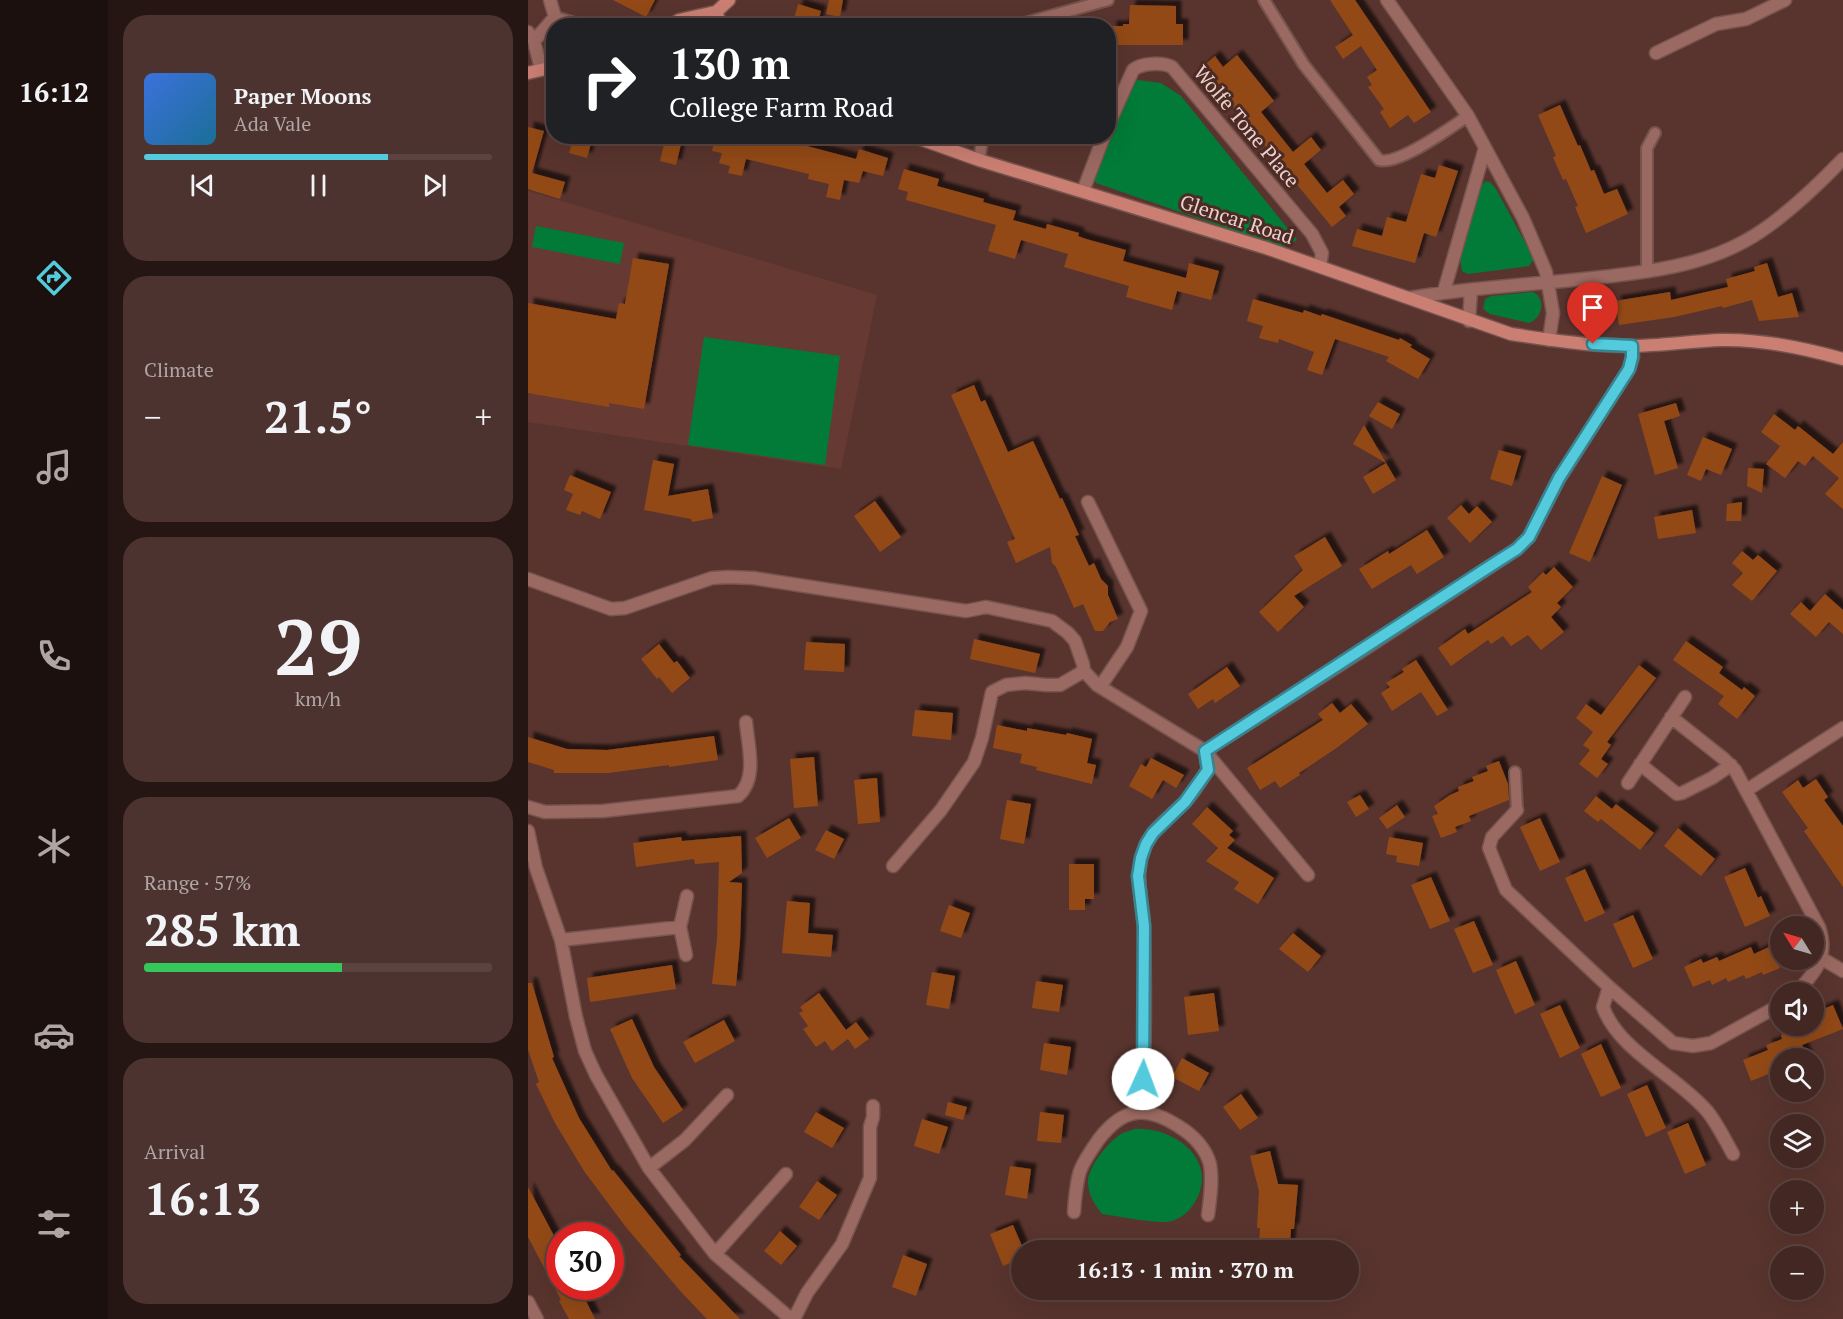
<!DOCTYPE html>
<meta charset="utf-8">
<style>
:root{--surface:#432722;--page:#4d332f;--text:#f1f3f6;--muted:#afa5a5;--line:#5b4440;--accent:#54cadd}
body{margin:0;font-family:"PT Serif",serif;background:var(--page);color:var(--text);height:100vh;display:flex;flex-direction:column;font-size:22px;white-space:nowrap}
*{box-sizing:border-box;margin:0}
p{font-size:20px;color:var(--muted)}
.icon{flex:none;width:33px;height:33px;fill:none;stroke:currentColor;stroke-width:2;stroke-linecap:round;stroke-linejoin:round}
.map{position:relative;flex:1;overflow:hidden}
.details{display:flex;flex-direction:column;gap:15px;padding:15px;background:#251513;width:420px}
.details>*{flex:none}
.top-card{position:absolute;left:18px;top:18px;width:570px;height:126px;border-radius:24px;box-shadow:0 6px 24px #0002,0 0 0 2px var(--line);background:#202124;color:#fff;overflow:hidden}
.needle{width:39px;rotate:307deg}
.controls{position:absolute;left:1242px;top:916px;display:grid;gap:12px}
.controls a{display:grid;place-items:center;width:54px;height:54px;border-radius:50%;background:var(--surface);box-shadow:0 6px 24px #0002,0 0 0 2px var(--line);font-size:30px}
.speed{position:absolute;left:18px;top:1222px;display:flex;gap:12px;font-size:30px;font-weight:700;text-align:center}
.speed>*{display:grid;place-content:center;width:78px;height:78px;border-radius:50%;background:var(--surface);box-shadow:0 6px 24px #0002,0 0 0 2px var(--line);line-height:1}
.speed .limit{border:9px solid #d22;background:#fff;color:#111}
.pin{position:absolute;display:grid;place-items:center;width:51px;height:51px;color:#fff;margin:-62px -26px;border-radius:50% 50% 50% 0;rotate:-45deg;box-shadow:0 0 6px #0007}
.pin .icon{rotate:45deg}
.me{position:absolute;width:66px;margin:-33px;rotate:2deg;stroke-linejoin:round;filter:drop-shadow(0 0 4px #0008)}
.turn{display:flex;align-items:center;gap:21px;height:126px;padding:0 24px;font-size:27px}
.turn .icon{width:78px;height:78px;stroke-width:2.5}
.turn b{display:block;font-size:42px;line-height:51px}
.big{font-size:45px;font-weight:800;line-height:1.1}
.details .tile{flex:1;display:flex;flex-direction:column;justify-content:center;gap:9px;min-width:0;padding:0 21px;border-radius:24px;background:var(--page)}
.details .dial{align-items:center;gap:0}
.dial b{font-size:78px;line-height:1}
.song{display:flex;align-items:center;gap:18px}
.cover{width:72px;height:72px;border-radius:9px;background:linear-gradient(135deg,hsl(220 70% 55%),hsl(200 70% 35%))}
.played{height:6px;border-radius:3px;background:linear-gradient(90deg,var(--accent) 70%,var(--line) 70%)}
.keys{display:flex;justify-content:space-around;direction:ltr}
.heat{display:flex;justify-content:space-between;align-items:center;font-size:33px;direction:ltr}
.charge{height:9px;border-radius:4px;background:linear-gradient(90deg,#34c759 57%,var(--line) 0)}
.trip{position:absolute;left:483px;top:1240px;width:348px;height:60px;border-radius:30px;background:var(--surface);box-shadow:0 6px 24px #0002,0 0 0 2px var(--line);font-weight:800;line-height:60px;text-align:center}
main{display:flex;flex:1;min-height:0}
.menu{display:flex;flex-direction:column;width:108px;justify-content:space-around;align-items:center;background:#1b100e;color:var(--muted)}
.menu .icon{width:42px;height:42px}
.menu .selected{color:var(--accent)}
.menu b{font-size:27px;color:var(--text)}
.map>svg:first-child{display:block}
.built{fill:#663a32}
.green{fill:#017b37}
.building{fill:#924919;filter:url(#shadow)}
.lines{fill:none;stroke-linecap:round;stroke-linejoin:round}
.lane-casing{stroke:#76544e;stroke-width:14}
.street-casing{stroke:#76544e;stroke-width:15}
.secondary-casing{stroke:#76544e;stroke-width:15}
.lane{stroke:#9a6961;stroke-width:10}
.street{stroke:#9a6961;stroke-width:12}
.secondary{stroke:#cb7f73;stroke-width:12}
.route-casing{stroke:#378390;stroke-width:15}
.route{stroke:#54cadd;stroke-width:10}
.labels{text-anchor:middle;dominant-baseline:central;stroke-width:6;stroke-linejoin:round;paint-order:stroke}
.street-label{font-size:20px;fill:#ead2ce;stroke:#4d2a24}
</style>
<main>
<nav class="menu">
<b>16:12</b>
<svg class="icon selected" aria-label="directions" viewBox="0 0 24 24"><path d="M12 3l9 9-9 9-9-9zM9 14v-3h6M13 9l2 2-2 2"/></svg>
<svg class="icon" aria-label="music" viewBox="0 0 24 24"><path d="M9 18V5l10-2v13"/><circle cx="6" cy="18" r="3"/><circle cx="16" cy="16" r="3"/></svg>
<svg class="icon" aria-label="phone" viewBox="0 0 24 24"><path d="M5 4h4l2 5-3 2q2 4 5 5l2-3 5 2v4C11 20 4 13 5 4z"/></svg>
<svg class="icon" aria-label="climate" viewBox="0 0 24 24"><path d="M12 3v18M4 7l16 10M4 17L20 7"/></svg>
<svg class="icon" aria-label="car" viewBox="0 0 24 24"><path d="M5 17H2v-5l4-1 3-4h7l3 4 3 1v5h-3M9 17h6M6 11h13"/><circle cx="7" cy="17" r="2"/><circle cx="17" cy="17" r="2"/></svg>
<svg class="icon" aria-label="filters" viewBox="0 0 24 24"><path d="M4 7h16M4 17h16"/><circle cx="9" cy="7" r="2"/><circle cx="15" cy="17" r="2"/></svg>
</nav>
<section class="details">
<div class="tile">
<div class="song"><i class="cover"></i><div><b>Paper Moons</b><p>Ada Vale</p></div></div>
<div class="played"></div>
<div class="keys"><svg class="icon" aria-label="previous" viewBox="0 0 24 24"><path d="M18 5L8 12l10 7zM5 5v14"/></svg><svg class="icon" aria-label="pause" viewBox="0 0 24 24"><path d="M8 5v14M16 5v14"/></svg><svg class="icon" aria-label="next" viewBox="0 0 24 24"><path d="M6 5l10 7-10 7zM19 5v14"/></svg></div>
</div>
<div class="tile"><p>Climate</p>
<div class="heat"><a>−</a><b class="big">21.5°</b><a>+</a></div>
</div>
<div class="tile dial"><b>29</b><p>km/h</p></div>
<div class="tile"><p>Range · 57%</p><b class="big">285 km</b><div class="charge"></div></div>
<div class="tile"><p>Arrival</p><b class="big">16:13</b></div>
</section>
<div class="map">
<svg width="1315" height="1319" viewBox="0 0 1315 1319">
<defs>
<filter id="shadow"><feDropShadow dx="5.5" dy="-5.5" stdDeviation="1.5" flood-color="#0009"/></filter>
</defs>
<rect width="100%" height="100%" fill="#59342e"/>
<path class="built" d="M0 191 349 295 313 469 0 422Z"/>
<path class="green" d="M610 80 633 83 653 96 769 240 756 248 568 183 564 174 600 87Z
M958 181 963 183 968 189 1006 259 1001 266 940 274 934 271 932 259 954 185Z
M8 226 96 243 92 264 4 247Z
M1005 292C1019 299 1014 318 1001 323L962 314 955 309 957 299 963 296Z
M176 337 312 356 297 465 160 445Z
M606 1129C647 1126 694 1162 665 1205 660 1213 649 1221 639 1222 623 1223 590 1216 574 1214 567 1205 561 1196 560 1184 558 1169 580 1142 593 1134 596 1132 602 1131 606 1129Z"/>
<path class="building" d="M85 0H127L118 17Z
M301 0H315L312 17 298 14Z
M802 0H827L903 112 886 123 880 115 862 128 852 112 856 109 840 87 844 85 839 77 849 70 833 46 815 59 807 47 825 35Z
M270 4 293 11 289 26H264Z
M602 5 648 6V24H655V45H583V26H595V24H601Z
M709 55 746 101 733 112 765 152 783 137 793 150 776 164 799 193 815 180 826 194 811 207 818 216 804 227 673 68 687 56 695 67Z
M1032 105 1050 146 1052 145 1063 171 1066 170 1076 194 1089 189 1100 214 1058 233 1047 207 1050 206 1038 179 1035 180 1025 157 1028 156 1010 115Z
M0 127 16 131 4 173 37 182 32 199 0 189Z
M46 136H65L59 158 41 153Z
M138 136H155L148 165 132 161Z
M188 136H241L328 159 331 149 360 158 355 176 335 171 331 183 316 180 312 200 298 197 301 184 280 179 281 174 218 159 214 176 200 173 202 166 191 163 194 153 184 151Z
M911 165 930 171 908 237 896 233 887 263 824 246 829 229 854 236 859 217 878 222 893 174 907 178Z
M376 169 411 179 409 186 456 199 455 202 488 211 485 220 518 229 519 224 551 233 550 236 558 239 598 250 595 261 658 278 661 263 691 271 683 300 649 291 644 310 598 297 601 286 536 267 540 254 493 240 487 259 460 251 468 225 378 200 380 192 370 189Z
M105 258 141 264 116 409 81 403V407L0 393V303L88 319 91 303 97 304Z
M1239 263 1250 297 1264 293 1271 317 1231 321 1224 300 1195 308 1194 306 1146 317 1091 325 1087 301 1142 292 1143 300 1200 287 1198 279 1227 271 1226 267Z
M725 299 775 313 776 310 793 316 794 314 871 340 872 338 884 345 882 347 902 359 890 379 858 361 861 357 807 339 794 375 779 370 786 352 751 339 750 343 731 338 735 326 719 321Z
M446 385 453 402 457 400 480 452 505 441 532 499 534 498 551 535 547 536 561 566 566 563 573 579 580 586V595L590 619 582 622 575 631H567L555 604 546 608 528 567 524 563 522 547 488 563 479 542 487 539 423 395Z
M850 402 872 414 864 429 841 416Z
M1148 403 1152 416 1136 421 1150 468 1127 475 1110 414Z
M1246 414 1267 430 1270 426 1305 454 1315 442V509L1297 494 1311 478 1285 456 1277 466 1270 461 1257 478 1238 464 1252 446 1233 432Z
M836 425 868 480 845 494 835 477 858 463 825 444Z
M1175 437 1204 449 1193 475 1178 469 1173 481 1159 475Z
M971 450 993 456 984 486 962 479Z
M125 460 146 464 140 496 180 489 185 518 164 522 163 519 116 510Z
M1220 468 1236 469 1234 493 1219 486Z
M42 475 83 492 72 519 54 511 52 515 38 510 45 494 36 490Z
M1074 476 1094 485 1062 562 1041 553Z
M347 501 373 537 352 552 326 516Z
M1214 502 1213 521H1198L1199 504Z
M933 505 941 514 949 506 964 522 942 543 919 518Z
M1164 510 1168 533 1130 539 1126 517Z
M899 530 916 557 889 574 883 565 844 589 831 569 860 551 861 554Z
M797 537 814 566 766 596 776 607 750 632 731 612 775 570 766 556Z
M1214 551 1225 560 1230 555 1249 571 1224 601 1204 585 1215 573 1204 563Z
M1026 567 1045 587 1029 603 1033 607 1023 617 1036 632 1013 650 1000 635 983 646 975 636 963 644 960 640 923 666 910 648 937 629 940 634 1004 592 1000 587 1015 572 1018 575Z
M1297 594 1315 610V634L1301 622 1288 637 1262 614 1273 602 1282 611Z
M446 639 512 654 507 673 442 659Z
M1158 641 1195 667 1191 673 1214 690 1216 687 1227 696 1209 719 1190 704 1196 696 1145 660Z
M278 642 317 644 316 672 276 670Z
M131 644 146 663 149 661 162 678 144 693 131 677 129 679 113 659Z
M888 660 920 710 909 716 893 692 864 711 853 693 862 687 858 683 876 672 874 669Z
M1111 665 1128 678 1079 742 1083 745 1073 759 1080 764 1069 778 1051 764 1062 750 1055 745 1065 732 1048 718 1058 704 1073 715Z
M699 667 712 686 687 703 685 699 670 709 660 694Z
M804 703 812 713 823 704 840 724 810 747 771 773 772 775 752 788 747 781 732 790 719 768 795 720 790 714Z
M387 710 425 713 423 740 384 736Z
M469 725 499 731V728L538 735 539 733 564 739 559 763 568 765 564 784 508 770 509 767 492 763 494 754 465 748Z
M186 736 190 760 141 767V765L80 773H26V770L0 762V737L39 749 79 750Z
M286 757 290 806 266 808 262 759Z
M623 758 656 775 648 788 635 780 624 799 601 786 613 764 618 767Z
M971 761 980 784 981 800 941 816 943 821 927 827 929 832 913 838 904 816 910 814 906 806 922 795 931 791 930 787 946 781 944 777 960 771 958 766Z
M349 778 352 822 330 824 326 780Z
M1288 779 1300 797 1296 800 1315 826V887L1276 831 1280 828 1254 792 1270 780 1275 788Z
M832 795 841 809 828 817 819 802Z
M1068 796 1084 809 1088 804 1126 833 1112 850 1073 819 1070 822 1056 811Z
M479 800 503 804 496 844 472 839Z
M869 805 877 817 859 829 851 818Z
M679 807 705 831 701 835 707 840 699 848 746 878 730 904 706 889 711 882 678 861 690 848 664 824Z
M261 818 273 838 239 858 227 838Z
M1012 818 1032 862 1012 871 992 827Z
M1150 828 1187 859 1173 876 1136 846Z
M298 830 316 839 306 859 287 850Z
M213 836 214 873 201 882 214 883 212 941 208 986 184 984 189 939 191 862 167 864 166 859 108 867 105 843 153 837 154 841Z
M861 837 895 843 891 866 868 862 869 856 858 854Z
M541 864H566V899H557V910H541Z
M1217 868 1230 898 1233 896 1242 916 1217 927 1196 877Z
M1057 869 1077 913 1057 922 1037 878Z
M903 877 922 921 902 929 883 885Z
M259 901 282 903 280 933 305 935 303 957 254 953Z
M421 905 442 913 433 938 412 931Z
M1105 915 1125 959 1105 968 1085 924Z
M946 921 965 965 945 973 926 929Z
M765 933 793 956 780 972 751 949Z
M1243 946 1252 968 1235 975 1234 972 1218 979 1216 975 1200 982 1198 978 1184 985 1182 980 1165 987 1156 967 1173 959 1175 963 1189 957 1191 961 1223 947 1226 954Z
M988 961 1007 1005 987 1014 968 970Z
M144 965 148 989 62 1002 59 978Z
M404 972 427 976 421 1009 398 1005Z
M508 981 535 985 531 1012 504 1008Z
M0 983H4L26 1057 24 1058 51 1118 84 1171 85 1170 153 1255 151 1256 212 1319H179L154 1293 97 1226 56 1171 27 1123 8 1084 11 1082 0 1050Z
M291 993 318 1030 328 1022 341 1039 327 1049 320 1039 304 1051 297 1041 288 1047 275 1029 280 1026 271 1013 275 1011 272 1007Z
M686 993 691 1031 660 1035 656 997Z
M1032 1005 1052 1048 1032 1058 1012 1014Z
M1305 1005 1315 1029 1274 1045 1280 1059H1252V1063L1246 1066 1248 1071 1223 1081 1215 1060 1240 1050 1238 1045 1254 1039 1253 1035 1275 1026H1286V1013Z
M104 1019 126 1067 155 1110 135 1123 104 1078 82 1029Z
M196 1020 207 1041 167 1063 155 1042Z
M516 1043 543 1047 539 1075 512 1070Z
M1073 1044 1093 1088 1073 1097 1053 1054Z
M654 1058 681 1073 671 1091 644 1077Z
M1119 1085 1138 1128 1118 1137 1099 1094Z
M713 1094 730 1118 712 1130 695 1107Z
M420 1102 439 1107 435 1120 417 1115Z
M288 1112 316 1128 304 1148 276 1132Z
M512 1112 536 1115 533 1143 509 1141Z
M394 1119 420 1127 411 1154 386 1146Z
M1160 1123 1178 1165 1157 1174 1139 1132Z
M742 1151 750 1184 770 1185 766 1229H763L762 1245 731 1243 732 1228H729L731 1191 722 1156Z
M482 1166 503 1169 499 1199 477 1195Z
M289 1181 309 1195 291 1220 271 1207Z
M0 1187 32 1247V1287H51L67 1319H41L31 1301 33 1300 0 1237Z
M485 1225 494 1246V1258L475 1266 462 1234Z
M252 1231 269 1246 253 1265 236 1251Z
M375 1255 399 1264 388 1296 364 1287Z"/>
<g class="lines">
<g class="lane-casing">
<path id="lane" d="M736 0 776 65 851 160C870 166 922 128 940 116
M27 17 56 26
M486 26 580 0
M451 160 455 136
M1119 272V148L1127 133
M987 772 989 810"/>
</g>
<g class="street-casing">
<path id="street" d="M859 0 940 116 995 218 1018 272 1025 313 1021 340
M0 32 6 41 13 69
M6 41 27 17 22 0
M1128 53 1188 24 1218 19 1257 0
M580 126 605 70C613 63 634 62 644 67L784 234 794 253 792 266
M555 191 576 136
M916 291 957 148
M882 298C954 285 1027 284 1099 274 1140 269 1181 261 1217 241 1252 222 1288 187 1315 159
M941 321 943 290
M560 502 613 611 599 647 572 687
M0 579 83 609 97 608 184 578 200 577 225 578 438 611 458 607 524 621 540 633 547 641 555 664 556 671 569 685 677 751 780 875
M1143 717 1196 759 1207 770 1291 927C1301 956 1288 972 1268 993
M677 751 840 647 989 549 1001 537 1031 479 1101 369 1105 357 1104 346
M1112 764 1149 794 1154 793 1184 778 1203 765
M1100 783 1157 697
M1219 790 1315 728
M0 807 17 812 75 811 210 796C230 779 220 746 218 722
M989 810 964 837 961 848 978 890 1081 987 1145 1043 1165 1046 1183 1043 1252 1005
M0 831 8 868 33 940 48 1017 57 1051 68 1075 121 1168 187 1254 263 1319
M365 866 413 810 446 762 454 738 464 692 478 685 497 683 518 685H532L556 671
M33 940 152 927
M158 955 152 927 159 896
M1293 958 1315 971
M1081 987 1075 1007C1090 1050 1149 1076 1179 1111 1189 1123 1197 1140 1205 1154
M613 1111C618 1050 617 989 616 928 615 899 605 876 617 847 624 829 643 816 656 803 666 793 673 781 680 769L677 752
M121 1168 157 1140 199 1095
M546 1212C547 1198 548 1184 552 1171 556 1160 564 1149 571 1139 595 1108 617 1105 650 1126 665 1135 677 1147 682 1164 685 1180 682 1199 680 1215
M187 1254 258 1174
M0 1302 9 1319
M266 1319 279 1293 314 1244 342 1178V1127L345 1117V1106"/>
</g>
<g class="secondary-casing">
<path id="secondary" d="M187 12 195 26
M142 26 151 20 187 12
M173 26 201 0
M0 73 26 67
M384 136 451 160 738 248 983 334C1022 340 1062 346 1101 346 1132 346 1163 341 1193 340 1234 339 1276 348 1315 359"/>
</g>
<use href="#lane" class="lane"/>
<use href="#street" class="street"/>
<use href="#secondary" class="secondary"/>
</g>
<g class="lines">
<g class="route-casing">
<path id="route" d="M615 1079 616 926 610 876 613 858 618 844 625 833 657 802 680 770 677 751 970 561 989 549 1001 537 1031 478 1101 369 1104 357V346L1065 344"/>
</g>
<use href="#route" class="route"/>
</g>
<g class="labels">
<g class="street-label">
<text transform="translate(719 126) rotate(50)">Wolfe Tone Place</text>
<text transform="translate(709 219) rotate(18)">Glencar Road</text>
</g>
</g>
</svg>
<div class="controls">
<a><svg class="needle" viewBox="-14 -14 28 28"><path d="M0-13l5 13h-10z" fill="#e53935"/><path d="M0 13l5-13h-10z" fill="#afa5a5"/></svg></a>
<a><svg class="icon" aria-label="sound" viewBox="0 0 24 24"><path d="M4 9h4l5-4v14l-5-4H4zM17 9q2 3 0 6"/></svg></a>
<a><svg class="icon" aria-label="search" viewBox="0 0 24 24"><circle cx="10" cy="10" r="6"/><path d="M15 15l6 6"/></svg></a>
<a><svg class="icon" aria-label="layers" viewBox="0 0 24 24"><path d="M12 4l9 5-9 5-9-5zM3 14l9 5 9-5"/></svg></a>
<a>+</a>
<a>−</a>
</div>
<div class="speed"><div class="limit">30</div></div>
<div class="pin" style="left:1065px;top:344px;background:#d93025"><svg class="icon" aria-label="arrive" viewBox="0 0 24 24"><path d="M6 21V4h12l-3 4 3 4H6"/></svg></div>
<svg class="me" style="left:615px;top:1079px" viewBox="-20 -20 40 40"><circle r="19" fill="#fff"/><path d="M0-13L10 11 0 6-10 11z" fill="#54cadd"/></svg>
<div class="trip">16:13 · 1 min · 370 m</div>
<div class="top-card">
<div class="turn"><svg class="icon" aria-label="right" viewBox="0 0 24 24"><path d="M7 20v-9h11M14 6l5 5-5 5"/></svg><div><b>130 m</b>College Farm Road</div></div>
</div>
</div>
</main>
